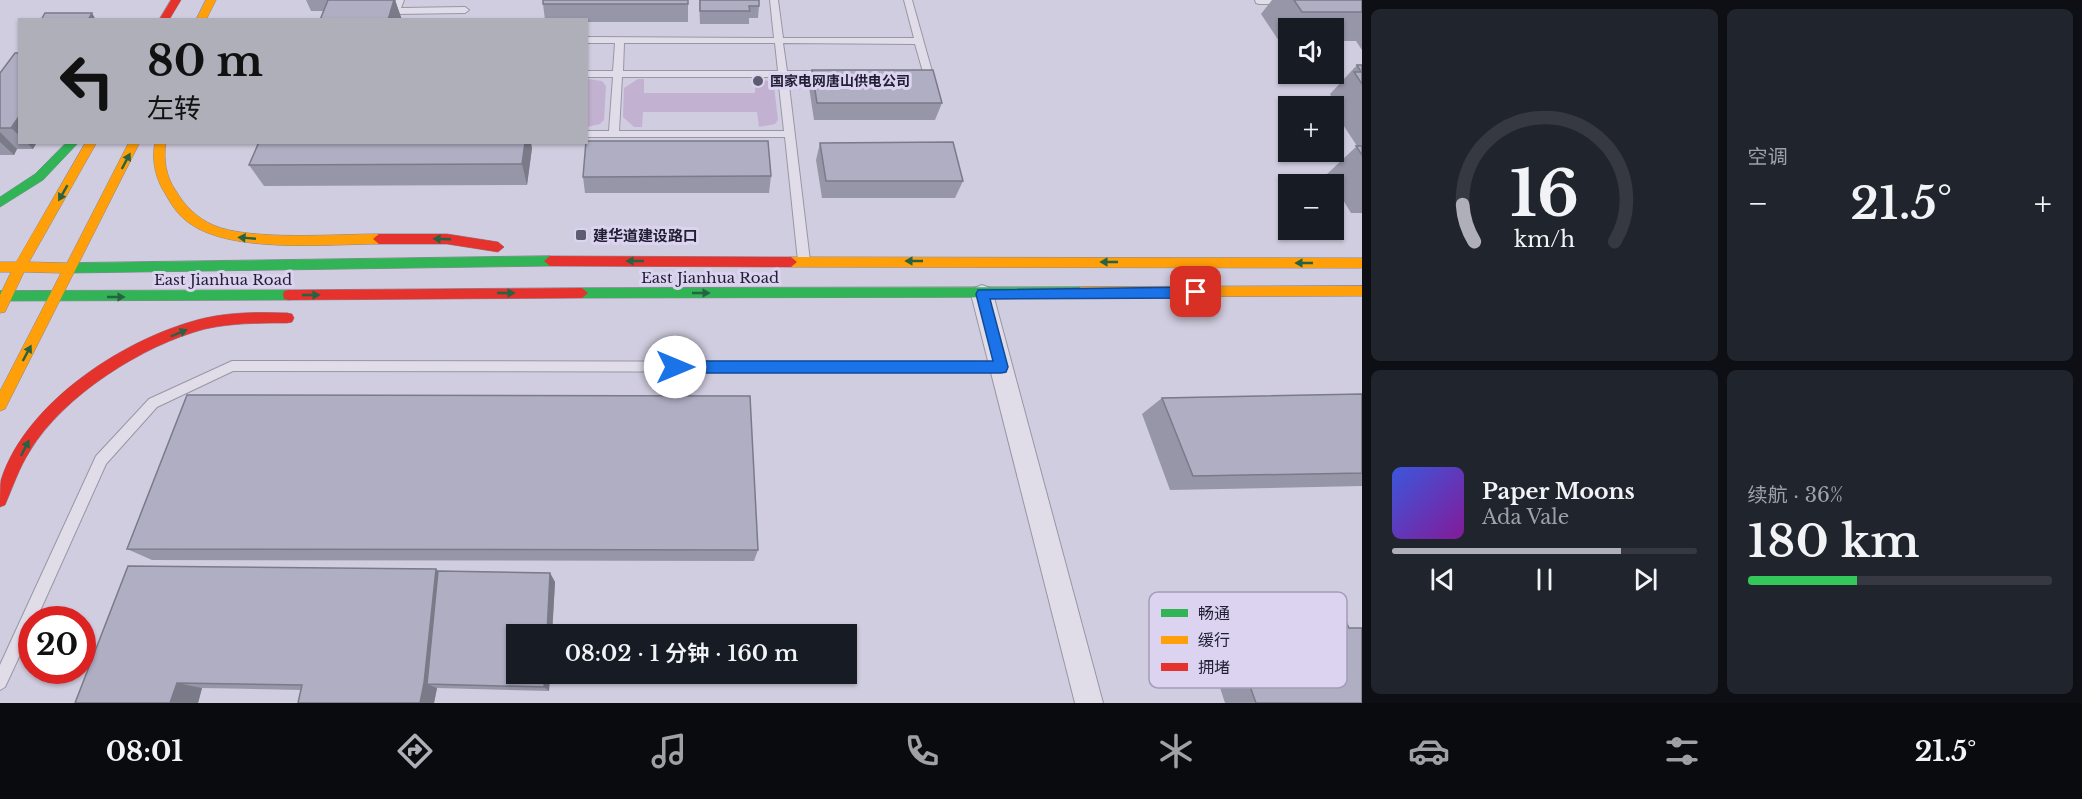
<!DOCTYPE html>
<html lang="zh">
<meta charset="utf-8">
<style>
:root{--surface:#171b24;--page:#20242c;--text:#f1f3f6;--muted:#9ea1a6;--line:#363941;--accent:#afafba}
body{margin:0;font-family:"Libre Baskerville","Noto Sans SC",serif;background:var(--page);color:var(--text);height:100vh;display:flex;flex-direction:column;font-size:22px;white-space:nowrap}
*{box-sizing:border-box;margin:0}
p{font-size:20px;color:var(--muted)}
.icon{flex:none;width:33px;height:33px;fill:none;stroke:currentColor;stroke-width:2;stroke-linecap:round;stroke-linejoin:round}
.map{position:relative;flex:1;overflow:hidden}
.panel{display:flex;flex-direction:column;gap:9px;padding:9px;background:#0d0f14;width:720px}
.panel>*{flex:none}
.top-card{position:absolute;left:18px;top:18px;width:570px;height:126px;border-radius:0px;box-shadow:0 2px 4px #0004;background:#afafba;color:#111;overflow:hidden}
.fabs{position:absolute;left:1278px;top:18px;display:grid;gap:12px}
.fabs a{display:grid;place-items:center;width:66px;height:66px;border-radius:0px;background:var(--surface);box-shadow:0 2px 4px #0004;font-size:30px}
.speed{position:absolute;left:18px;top:606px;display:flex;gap:12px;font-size:30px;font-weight:700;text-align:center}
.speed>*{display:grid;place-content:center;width:78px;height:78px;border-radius:50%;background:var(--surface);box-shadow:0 2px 4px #0004;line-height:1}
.speed .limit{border:9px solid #d22;background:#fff;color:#111}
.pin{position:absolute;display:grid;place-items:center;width:51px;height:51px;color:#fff;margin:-26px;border-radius:12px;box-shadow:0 3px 9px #0006}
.me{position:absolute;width:66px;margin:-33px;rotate:90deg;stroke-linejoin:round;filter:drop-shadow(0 0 4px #0008)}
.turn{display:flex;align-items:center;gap:21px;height:126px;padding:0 30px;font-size:27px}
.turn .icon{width:78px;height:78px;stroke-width:2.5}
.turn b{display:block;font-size:42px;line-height:51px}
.big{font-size:45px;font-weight:600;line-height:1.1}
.panel .widget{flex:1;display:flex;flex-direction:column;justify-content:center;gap:9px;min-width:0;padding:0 21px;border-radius:9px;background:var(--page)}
.panel .dial{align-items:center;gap:0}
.dial svg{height:156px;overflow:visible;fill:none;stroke:var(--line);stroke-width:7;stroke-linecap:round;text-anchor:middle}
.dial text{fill:var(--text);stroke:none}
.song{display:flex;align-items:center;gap:18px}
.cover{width:72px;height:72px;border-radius:9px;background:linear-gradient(135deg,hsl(230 70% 55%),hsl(290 70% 35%))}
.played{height:6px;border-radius:3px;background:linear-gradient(90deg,var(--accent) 75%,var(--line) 75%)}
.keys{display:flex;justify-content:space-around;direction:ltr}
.heat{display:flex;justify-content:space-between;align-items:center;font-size:33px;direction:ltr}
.charge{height:9px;border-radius:4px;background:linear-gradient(90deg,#34c759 36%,var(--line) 0)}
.panel .tiles{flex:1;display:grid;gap:9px;grid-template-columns:repeat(2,1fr)}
.trip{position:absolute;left:506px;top:624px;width:351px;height:60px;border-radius:0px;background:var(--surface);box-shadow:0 2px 4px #0004;font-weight:600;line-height:60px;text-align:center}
.dock{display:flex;height:96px;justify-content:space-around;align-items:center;background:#090b0e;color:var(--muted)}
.dock .icon{width:42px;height:42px}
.dock .current{color:var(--accent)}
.dock b{font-size:27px;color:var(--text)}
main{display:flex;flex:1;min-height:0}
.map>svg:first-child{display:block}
.green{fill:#c2b1d1}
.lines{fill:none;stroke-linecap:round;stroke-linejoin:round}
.lane-casing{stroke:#9896a5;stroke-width:2}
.street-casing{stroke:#9896a5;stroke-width:2}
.fast-casing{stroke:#888695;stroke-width:1}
.slow-casing{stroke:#888695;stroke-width:1}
.jam-casing{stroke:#888695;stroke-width:1}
.lane{fill:#e0dde9;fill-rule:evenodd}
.street{fill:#e0dde9;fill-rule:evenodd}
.fast{fill:#30b455;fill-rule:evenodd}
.slow{fill:#ff9f0a;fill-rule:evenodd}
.jam{fill:#e5322d;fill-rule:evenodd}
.wall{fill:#9696a8}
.shaded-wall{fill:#7a7a88}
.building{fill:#afaec3;stroke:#7a7a88;stroke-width:1.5}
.oneway{fill:#276242}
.route{fill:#1a73e8;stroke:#114b97;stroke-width:1.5}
.poi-dot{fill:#5e5c70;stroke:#dbd3f0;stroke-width:2}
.labels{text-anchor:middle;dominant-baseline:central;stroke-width:6;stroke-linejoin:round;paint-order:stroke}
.far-poi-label{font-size:14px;font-weight:bold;fill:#201f33;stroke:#dbd3f0;text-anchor:start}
.poi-label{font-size:15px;font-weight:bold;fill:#201f33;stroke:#dbd3f0;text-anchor:start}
.street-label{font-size:15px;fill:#201f33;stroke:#dbd3f0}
.key{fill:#dbd3f0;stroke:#a39db7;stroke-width:1.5}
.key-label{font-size:16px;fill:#201f33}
</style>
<main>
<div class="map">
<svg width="1362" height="703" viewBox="0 0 1362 703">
<rect width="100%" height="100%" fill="#d1cde0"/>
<path class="green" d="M588 79 602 81 606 86 604 120 600 124 587 127Z
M638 79H644V93H755V79L769 81 774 86 778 120 775 124 759 127 757 112H643L642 127H634L623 117 624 88Z"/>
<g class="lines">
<g class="lane-casing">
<path id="lane" d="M396 0H404L401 8 465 7 469 10 465 13 396 14 392 11Z
M770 0H778L783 38H914L904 0H912L933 75C929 80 917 80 913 75L915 73 923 72 915 44 783 43 787 71H828L833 74 828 77H788L810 261 804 265 798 261 785 137H586V131H609L613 77H586V71H613L615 43H586V37L774 38ZM624 43H775L778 71H623ZM622 77H778L784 131H619Z
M1255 0H1289V1L1285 4H1259L1256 3Z
M232 361 1001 362 1005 363 1007 367 1005 371 1001 372 233 371 157 407 106 464 36 620H32V629L5 687 0 690V665L96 456 149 399Z"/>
</g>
<g class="street-casing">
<path id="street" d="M982 285 990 288 993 294 1103 703H1075L971 294 974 288Z"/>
</g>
<g class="fast-casing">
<path id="fast" d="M67 142H79L43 180 0 207V197L35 174Z
M550 256 556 261 550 266 69 273 63 268 69 263Z
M1081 287 1087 292 1081 297 582 298 576 293 582 288Z
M289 290 294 291 295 295 294 299 289 300 0 301V291Z"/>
</g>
<g class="slow-casing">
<path id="slow" d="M206 0H216L206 20H196Z
M86 142H97L29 262 67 263 129 142H140L5 409 0 411V391L61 273 24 272 5 312 0 313V295L11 272H0V262H16Z
M155 142H166C163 159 166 177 176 191 185 206 197 218 213 225 249 241 337 234 379 234L385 239 379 244C328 244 231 254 189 223 179 216 172 206 166 195 156 180 151 161 155 142Z
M791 257 1362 258V268L791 267 785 262Z
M1362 286V296L1081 297 1075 292 1081 287Z"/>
</g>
<g class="jam-casing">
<path id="jam" d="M171 0H181L169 20H159Z
M379 234H447L498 242 504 247 498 252 447 244H379L373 239Z
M550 256 791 257 797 262 791 267 550 266 544 261Z
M582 288 588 293 582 298 289 300 284 299 283 295 284 291 289 290Z
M287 313 292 314 294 318 292 322 287 323C259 323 232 323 205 329 143 345 63 396 30 451 19 468 13 487 5 505L0 507C0 499 0 488 1 480 26 401 128 336 205 318 232 312 259 312 287 313Z"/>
</g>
<use href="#lane" class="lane"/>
<use href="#street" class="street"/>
<use href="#fast" class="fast"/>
<use href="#slow" class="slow"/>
<use href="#jam" class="jam"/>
</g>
<path class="wall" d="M306 0H395L402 20H320L323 11H311Z
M688 0V22H586V20H545L543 4Z
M699 0H759V6L758 18H749V24H700Z
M1272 0H1362V50L1356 41H1334V28H1288V41H1279L1261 14Z
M20 53V142H37L33 149H17L14 155H0V73Z
M1357 65H1362V213H1351L1327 174 1357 146 1334 111V106H1331L1327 101 1331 96 1330 94Z
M812 70 942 103 935 120H814L809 87Z
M820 143 963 181 955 198H822L816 160Z
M532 148 527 185 264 186 249 165Z
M771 176 769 193H585L583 177Z
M1362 394V486L1170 490 1142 414 1162 398Z
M127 549 758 550 754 561 152 560Z
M436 569 438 571 550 573 555 582 552 634H516V674H550L549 691 437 688 434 703H298L301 690 202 688 198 703H75Z
M1225 616 1349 628 1362 703H1225L1199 624Z"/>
<path class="shaded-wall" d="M394 0H395L402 20H388Z
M92 13 96 20H88Z
M20 115V136L11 128Z
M0 132 17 149 14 155 0 142Z
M26 142H37L33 149Z
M525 142H531L532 148 527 185 522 164Z
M436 569 447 579 427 684 437 688 434 703H420Z
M550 573 555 582 552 634H547Z
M545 674H550L549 691 544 687Z
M177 683 202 688 198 703H170Z"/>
<path class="building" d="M328 0H394L388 20H320Z
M543 0H688V4H543Z
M700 0H759V6H749L750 11H700Z
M1294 0H1362V12H1302Z
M45 13H92L88 20H41Z
M15 53H20V115L11 128H0V73Z
M1357 65H1362V84L1354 72H1361Z
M812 70H933L942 103H817Z
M586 141H768L771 176 583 177Z
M259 142H525L522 164 249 165Z
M953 142 963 181H826L820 143Z
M1356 146H1362V155Z
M1362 394V473L1193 476 1162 398Z
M187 395 750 396 758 550 127 549Z
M128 566 436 569 424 683 420 703H298L302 685 177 683 170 703H75Z
M438 571 550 573 547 634H516V674H545L544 687 427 684Z
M1343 615 1349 628H1362V703H1256L1225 616Z"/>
<defs><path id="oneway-solid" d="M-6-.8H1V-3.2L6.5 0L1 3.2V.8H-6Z" transform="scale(1.5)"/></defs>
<g class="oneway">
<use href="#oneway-solid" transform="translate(126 161) rotate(-62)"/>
<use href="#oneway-solid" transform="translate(63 193) rotate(120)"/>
<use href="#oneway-solid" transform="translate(247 238) rotate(-175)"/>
<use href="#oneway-solid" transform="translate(442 239) rotate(-178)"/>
<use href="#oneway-solid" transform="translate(635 261) rotate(180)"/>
<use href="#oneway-solid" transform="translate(914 261) rotate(-180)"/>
<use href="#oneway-solid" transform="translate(1109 262) rotate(-180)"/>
<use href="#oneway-solid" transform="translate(1304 263) rotate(-180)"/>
<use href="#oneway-solid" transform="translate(506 293)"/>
<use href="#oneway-solid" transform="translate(701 293)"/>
<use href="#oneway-solid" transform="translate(311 295)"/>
<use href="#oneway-solid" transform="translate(116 297)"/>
<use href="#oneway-solid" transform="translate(179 333) rotate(-23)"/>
<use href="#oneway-solid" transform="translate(27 353) rotate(-62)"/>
<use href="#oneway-solid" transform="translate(25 448) rotate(-63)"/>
</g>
<path class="route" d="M1196 287 1202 292 1196 298 990 299 1008 367 1006 372 1001 373H675L670 371 668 367 670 363 675 361H993L976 294 978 290Z"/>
<g class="poi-dot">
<circle cx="758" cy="81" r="6"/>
<rect x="575" y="229" width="12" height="12" rx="3"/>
</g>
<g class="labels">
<g class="far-poi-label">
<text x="770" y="81">国家电网唐山供电公司</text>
</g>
<g class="poi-label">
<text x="593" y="235">建华道建设路口</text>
</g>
<g class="street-label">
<text x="710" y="277">East Jianhua Road</text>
<text x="223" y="279">East Jianhua Road</text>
</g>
</g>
<rect x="1149" y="592" width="198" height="96" rx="9" class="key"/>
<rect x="1161" y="609" width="27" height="8" fill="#30b455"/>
<rect x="1161" y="636" width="27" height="8" fill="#ff9f0a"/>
<rect x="1161" y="663" width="27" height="8" fill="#e5322d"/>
<g class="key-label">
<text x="1198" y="619">畅通</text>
<text x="1198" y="646">缓行</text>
<text x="1198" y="673">拥堵</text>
</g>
</svg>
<div class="fabs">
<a><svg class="icon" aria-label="sound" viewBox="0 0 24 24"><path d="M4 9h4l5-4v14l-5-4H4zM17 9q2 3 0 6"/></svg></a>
<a>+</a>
<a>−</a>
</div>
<div class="speed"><div class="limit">20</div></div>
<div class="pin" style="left:1196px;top:292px;background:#d93025"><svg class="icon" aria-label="arrive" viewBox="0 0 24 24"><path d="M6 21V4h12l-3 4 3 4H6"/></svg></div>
<svg class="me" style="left:675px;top:367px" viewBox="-20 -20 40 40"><circle r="19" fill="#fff"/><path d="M0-13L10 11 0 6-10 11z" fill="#1a73e8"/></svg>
<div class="trip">08:02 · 1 分钟 · 160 m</div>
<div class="top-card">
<div class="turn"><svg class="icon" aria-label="left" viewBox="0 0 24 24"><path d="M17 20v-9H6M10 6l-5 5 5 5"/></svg><div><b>80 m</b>左转</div></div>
</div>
</div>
<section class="panel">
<div class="tiles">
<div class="widget dial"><svg viewBox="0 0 100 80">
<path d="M14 69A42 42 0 1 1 86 69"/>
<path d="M14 69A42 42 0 0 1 8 50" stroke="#afafba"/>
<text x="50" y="56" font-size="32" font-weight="700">16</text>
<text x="50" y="72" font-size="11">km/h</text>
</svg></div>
<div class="widget"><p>空调</p>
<div class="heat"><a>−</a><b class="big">21.5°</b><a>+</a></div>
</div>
<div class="widget">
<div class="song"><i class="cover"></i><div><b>Paper Moons</b><p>Ada Vale</p></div></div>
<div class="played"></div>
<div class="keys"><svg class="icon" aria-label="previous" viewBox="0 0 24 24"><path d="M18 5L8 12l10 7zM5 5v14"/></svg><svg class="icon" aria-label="pause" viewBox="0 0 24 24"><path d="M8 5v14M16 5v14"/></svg><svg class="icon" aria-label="next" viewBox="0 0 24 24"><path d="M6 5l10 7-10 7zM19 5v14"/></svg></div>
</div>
<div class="widget"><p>续航 · 36%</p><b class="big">180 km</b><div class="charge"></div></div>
</div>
</section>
</main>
<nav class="dock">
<b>08:01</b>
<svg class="icon current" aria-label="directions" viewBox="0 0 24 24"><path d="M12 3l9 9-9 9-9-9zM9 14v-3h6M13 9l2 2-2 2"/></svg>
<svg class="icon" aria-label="music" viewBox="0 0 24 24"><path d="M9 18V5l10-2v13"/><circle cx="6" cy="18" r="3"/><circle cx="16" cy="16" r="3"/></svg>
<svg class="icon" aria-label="phone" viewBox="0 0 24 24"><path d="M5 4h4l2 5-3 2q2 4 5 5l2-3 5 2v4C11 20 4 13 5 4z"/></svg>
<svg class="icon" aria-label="climate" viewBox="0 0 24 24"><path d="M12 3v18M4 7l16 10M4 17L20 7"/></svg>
<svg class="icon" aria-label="car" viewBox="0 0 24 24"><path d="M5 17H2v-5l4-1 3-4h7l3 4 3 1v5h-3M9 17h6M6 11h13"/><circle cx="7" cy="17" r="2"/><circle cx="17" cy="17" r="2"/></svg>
<svg class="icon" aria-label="filters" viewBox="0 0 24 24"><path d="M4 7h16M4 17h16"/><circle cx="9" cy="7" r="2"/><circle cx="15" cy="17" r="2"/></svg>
<b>21.5°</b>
</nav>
